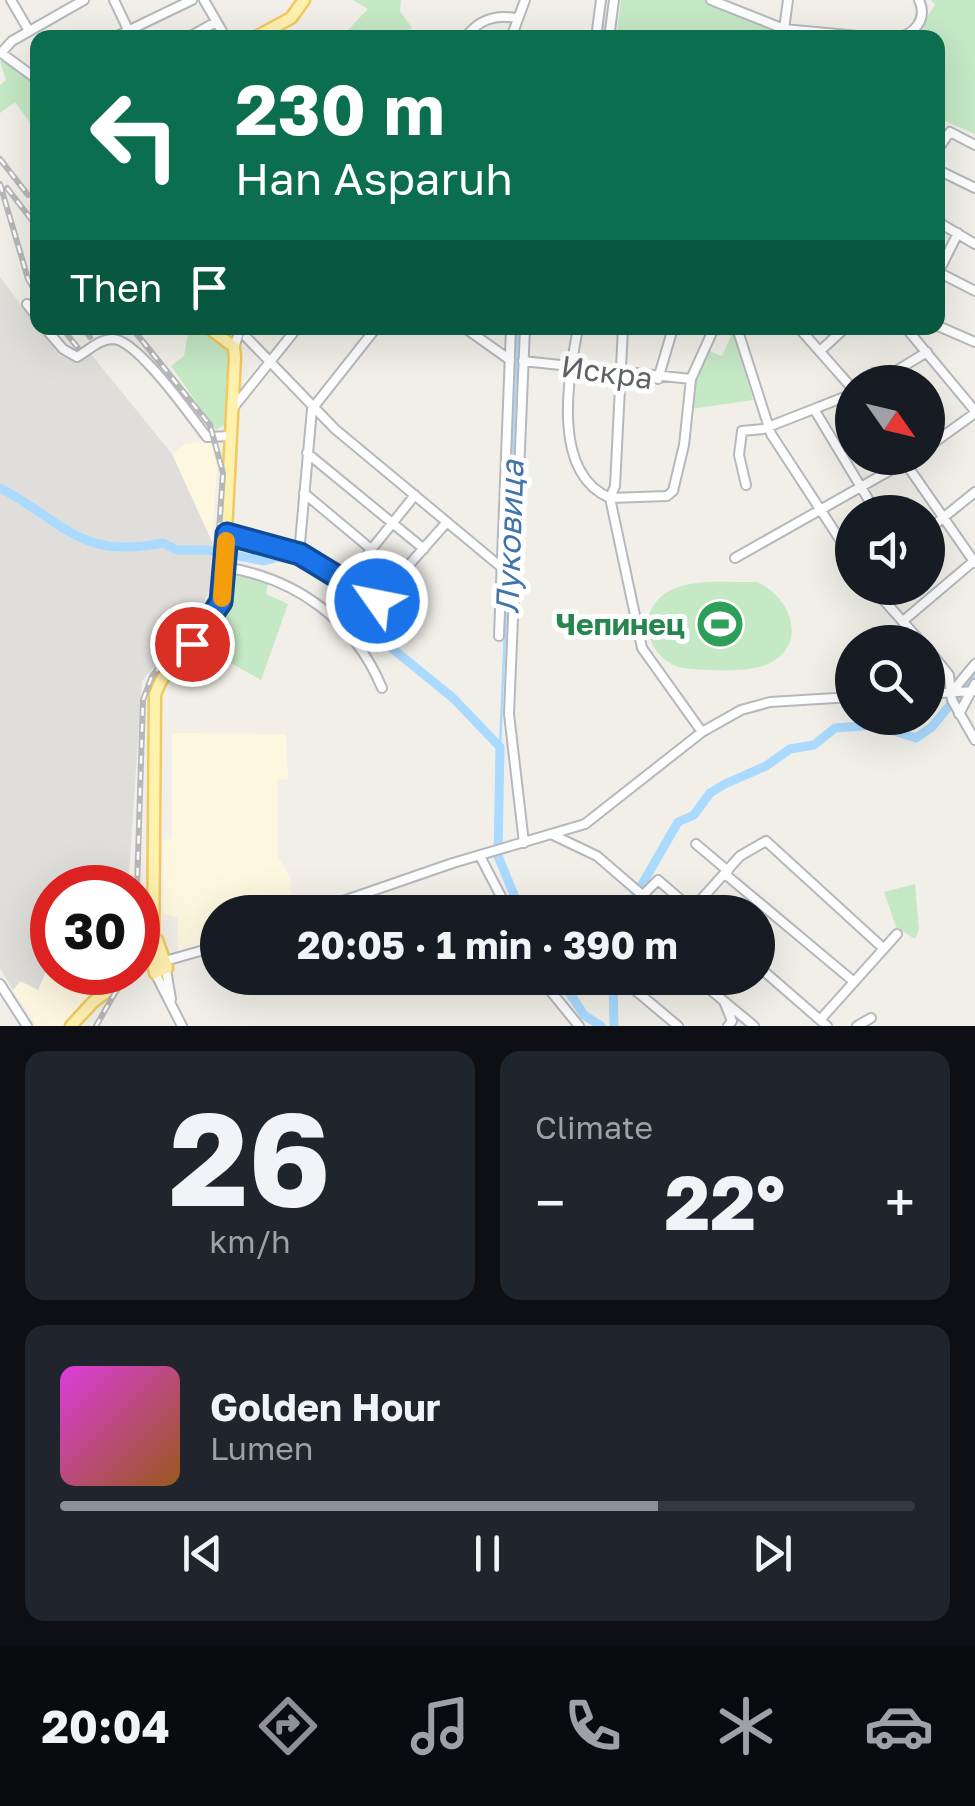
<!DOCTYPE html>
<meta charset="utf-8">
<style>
:root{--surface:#171b24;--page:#20242c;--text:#f1f3f6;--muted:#9ea1a6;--line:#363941;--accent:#8c9099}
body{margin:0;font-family:"Golos Text",sans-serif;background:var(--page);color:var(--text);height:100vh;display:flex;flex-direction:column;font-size:38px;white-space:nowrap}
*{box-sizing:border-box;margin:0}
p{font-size:32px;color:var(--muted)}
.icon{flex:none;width:55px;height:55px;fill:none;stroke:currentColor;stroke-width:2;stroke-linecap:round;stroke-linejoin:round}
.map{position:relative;height:1026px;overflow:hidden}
.side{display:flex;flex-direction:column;gap:25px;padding:25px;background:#0d0f14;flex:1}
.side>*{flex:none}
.banner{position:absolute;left:30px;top:30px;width:915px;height:305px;border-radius:20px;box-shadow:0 10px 40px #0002;background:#0b6e4f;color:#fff;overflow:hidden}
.needle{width:65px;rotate:124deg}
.fabs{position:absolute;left:835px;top:365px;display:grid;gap:20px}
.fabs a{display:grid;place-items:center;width:110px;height:110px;border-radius:50%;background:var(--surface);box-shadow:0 10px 40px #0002;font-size:50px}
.speed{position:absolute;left:30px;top:865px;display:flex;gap:20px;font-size:50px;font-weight:700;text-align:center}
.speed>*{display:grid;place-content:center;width:130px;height:130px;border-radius:50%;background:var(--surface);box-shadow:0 10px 40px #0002;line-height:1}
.speed .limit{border:15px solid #d22;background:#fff;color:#111}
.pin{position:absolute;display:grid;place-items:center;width:85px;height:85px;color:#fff;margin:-42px;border:5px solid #fff;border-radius:50%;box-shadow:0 2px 10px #0007}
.me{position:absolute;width:110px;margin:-55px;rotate:303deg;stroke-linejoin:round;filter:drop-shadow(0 0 8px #0008)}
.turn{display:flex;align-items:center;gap:35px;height:210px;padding:0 40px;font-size:45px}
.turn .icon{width:130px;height:130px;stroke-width:2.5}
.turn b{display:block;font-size:70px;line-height:85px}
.then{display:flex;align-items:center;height:95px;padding:0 40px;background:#0003;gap:20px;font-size:38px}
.big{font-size:75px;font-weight:700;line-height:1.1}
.side .tile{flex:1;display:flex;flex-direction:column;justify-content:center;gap:15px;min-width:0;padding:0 35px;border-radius:20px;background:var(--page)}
.side .dial{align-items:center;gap:0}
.dial b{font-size:130px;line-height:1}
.song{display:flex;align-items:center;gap:30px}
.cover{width:120px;height:120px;border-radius:15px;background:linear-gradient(135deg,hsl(300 70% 55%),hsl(30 70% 35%))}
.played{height:10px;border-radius:5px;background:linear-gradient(90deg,var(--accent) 70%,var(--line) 70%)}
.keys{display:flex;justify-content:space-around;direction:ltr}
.heat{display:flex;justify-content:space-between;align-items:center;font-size:55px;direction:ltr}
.side .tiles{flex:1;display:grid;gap:25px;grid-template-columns:1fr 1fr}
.tile:last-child{grid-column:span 2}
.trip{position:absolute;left:200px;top:895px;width:575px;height:100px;border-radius:50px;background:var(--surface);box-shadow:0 10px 40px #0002;font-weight:700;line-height:100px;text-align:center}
.tabs{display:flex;height:160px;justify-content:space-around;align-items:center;background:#090b0e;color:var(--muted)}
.tabs .icon{width:70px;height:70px}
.tabs .current{color:var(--accent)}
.tabs b{font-size:45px;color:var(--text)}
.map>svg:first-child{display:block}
.commercial{fill:#fef7e0}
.industrial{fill:#e0deda}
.green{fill:#c5e8c5}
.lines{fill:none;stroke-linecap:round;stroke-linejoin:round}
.stream{stroke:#aadaff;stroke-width:2.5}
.river{stroke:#aadaff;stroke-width:9}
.minor-casing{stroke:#b5b8bc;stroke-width:12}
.major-casing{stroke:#f2c960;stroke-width:15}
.minor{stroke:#fff;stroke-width:8}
.major{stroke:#fff2af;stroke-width:10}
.rail-casing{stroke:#b6b7b8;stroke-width:6}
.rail{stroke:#fff;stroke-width:2.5;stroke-dasharray:8;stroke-linecap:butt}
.route-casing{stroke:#114b97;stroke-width:25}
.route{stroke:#1a73e8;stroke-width:18}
.slow{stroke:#f59e0b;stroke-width:18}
.labels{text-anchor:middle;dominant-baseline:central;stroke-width:10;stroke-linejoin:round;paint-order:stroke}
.street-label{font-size:30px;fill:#5f6368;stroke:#fff}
.leisure-label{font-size:30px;font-weight:bold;fill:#27864d;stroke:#fff;text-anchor:end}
.water-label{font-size:32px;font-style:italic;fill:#4174aa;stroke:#fff}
</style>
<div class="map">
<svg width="975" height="1026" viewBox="0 0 975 1026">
<rect width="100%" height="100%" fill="#f1efe8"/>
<path class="commercial" d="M211 441 217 467 212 542 172 454 185 444Z
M172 733 286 734 288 779 277 780V855L290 877 292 912H218L217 939 178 954V918L163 914V840L172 839Z
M52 944V972L117 975 62 1026H37L13 990 47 956Z"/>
<path class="industrial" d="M0 277 59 355 77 361 90 353 172 454 212 542 210 589 202 607 142 681 128 887 52 888V944L47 956 51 960 38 990 20 981 13 990 0 968Z"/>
<path class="green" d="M353 0H401L400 11 412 28 397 37H341L368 9Z
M621 0H705L781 33 819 37 616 38Z
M931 0H975V134L938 118V38L914 37 935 5Z
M8 60 37 85V132L15 102 0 113V85L6 80 0 61Z
M189 328H201L229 352 225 424 216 430 171 366 184 356Z
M733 328 753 400 691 409 693 380 707 350 722 356 731 336 716 329Z
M230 570 269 578 266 594 288 604 261 680 197 644 227 601Z
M757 582C790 596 810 644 768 664 748 673 714 670 691 669 652 668 630 617 666 593 690 577 729 583 757 582Z
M915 884 919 929 915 939 896 927 884 892Z"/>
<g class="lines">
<path class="stream" d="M601 38 605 0
M500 747 518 328"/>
<path class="river" d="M0 488C65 522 79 560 163 543L177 550H207L264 561 278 557 293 560 327 578 355 602 383 641 453 698 500 747 498 856 521 912
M626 912 678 822 694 815 710 793 725 784 766 766 790 749 814 745 835 728 875 725 916 738 932 727 975 674
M560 978 584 1015 601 1026
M613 978 614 1026"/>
<g class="minor-casing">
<path id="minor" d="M11 0 29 31
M114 0 132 38
M204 0 226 38
M711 0 784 29 879 38
M784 29 788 0
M113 38 192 0
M187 38 216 22
M465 38C478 20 494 14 516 18
M511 38 525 0
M596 38 601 0
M609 38 614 0
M894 38C914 36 928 19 919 0
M0 52 38 80
M1 53 12 41 84 0
M938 149 950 132 975 145
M938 170 975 188
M938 222 975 244
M938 272 975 291
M938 273 958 233
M27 304 38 318
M938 326 975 342
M45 328 63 349 77 357C88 351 99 339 113 339 138 340 191 417 207 437L231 436
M465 328 510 360
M578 328C569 376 550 472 610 498L667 496 673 491 684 445 691 379 714 328
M623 328 615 486 610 498 642 648 702 732
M737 328 771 434 852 558
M799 328 852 388
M906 328 975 411
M247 338 335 429 501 567
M234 347 241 328
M820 351 845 328
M523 361 691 379
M658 379 673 328
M878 382 927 352
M233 408 297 328
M814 409 876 512
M928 447 975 413
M307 453 424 549
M902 458 975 563
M746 485 739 455 742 431 763 429 852 394
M304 493 371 549
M928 530 975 492
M227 534 299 554 377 601 447 522
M299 554 312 409 376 328
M735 558 912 458
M225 567C297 579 353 619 382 688
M346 581 415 495
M873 588 921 642
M903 621 975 560
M499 636 511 328
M928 649 949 675 952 700 975 740
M952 692 975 664
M939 693 975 691
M959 714 975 684
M553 835 597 856 662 912
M524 843 509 714 525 328
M696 844 728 871
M480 856 509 912
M725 874 853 981
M644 894 658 880 695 912
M311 912 453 863 585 824 702 732 741 710 770 702 852 697
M690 912 740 856 766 841 883 948
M165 961 218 946
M758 966 827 1026
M166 970 171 999
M155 973 182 1026
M540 978 579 1026
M635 978 629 985 678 1026
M696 978 754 1026
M0 984 27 1026
M725 1004 732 1021 728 1026
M820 1020 897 934
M857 1026 871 1018"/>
</g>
<g class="major-casing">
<path id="major" d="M254 38 291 18 304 0
M157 940 167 968 155 973 153 962 164 960
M153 962 155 695C168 654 215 634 223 590L235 357 234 347 209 328
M71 1026 93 1002 133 972"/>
</g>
<use href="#minor" class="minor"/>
<use href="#major" class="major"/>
<g class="rail-casing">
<path id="rail" d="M0 159 28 195
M0 184 28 279 38 296
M7 188 38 228
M62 328 78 348
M83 328 90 337
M132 328 210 425 223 473 215 589 204 613 152 676 143 700 137 888
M96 1026 127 972"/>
</g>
<use href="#rail" class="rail"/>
</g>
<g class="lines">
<g class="route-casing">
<path id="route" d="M192 644 221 602 227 534 300 554 377 601"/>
</g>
<use href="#route" class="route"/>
<path class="slow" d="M222 598 226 541"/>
</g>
<defs>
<g id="stadium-disc" transform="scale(2.5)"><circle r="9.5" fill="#2e9e5b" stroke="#fff"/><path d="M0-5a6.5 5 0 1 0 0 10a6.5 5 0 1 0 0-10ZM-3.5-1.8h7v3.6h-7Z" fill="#fff"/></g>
</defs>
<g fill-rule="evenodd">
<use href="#stadium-disc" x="720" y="624"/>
</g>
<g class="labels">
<g class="street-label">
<text transform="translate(607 372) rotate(8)">Искра</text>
</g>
<g class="leisure-label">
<text x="685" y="624">Чепинец</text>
</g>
<g class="water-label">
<text transform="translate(509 537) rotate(-88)">Луковица</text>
</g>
</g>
</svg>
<div class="fabs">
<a><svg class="needle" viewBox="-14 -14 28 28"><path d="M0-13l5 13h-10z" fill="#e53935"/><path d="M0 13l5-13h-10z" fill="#9ea1a6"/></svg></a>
<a><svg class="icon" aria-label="sound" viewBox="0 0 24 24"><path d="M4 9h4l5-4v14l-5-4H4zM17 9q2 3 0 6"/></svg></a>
<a><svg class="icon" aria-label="search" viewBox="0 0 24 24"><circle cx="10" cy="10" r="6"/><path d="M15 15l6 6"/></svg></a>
</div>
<div class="speed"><div class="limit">30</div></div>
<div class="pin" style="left:192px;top:644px;background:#d93025"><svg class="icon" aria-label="arrive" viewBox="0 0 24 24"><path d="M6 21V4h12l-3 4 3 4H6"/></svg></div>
<svg class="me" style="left:377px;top:601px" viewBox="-20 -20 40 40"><circle r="17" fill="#1a73e8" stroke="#fff" stroke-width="3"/><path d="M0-11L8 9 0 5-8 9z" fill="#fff"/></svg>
<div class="trip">20:05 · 1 min · 390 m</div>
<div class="banner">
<div class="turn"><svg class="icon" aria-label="left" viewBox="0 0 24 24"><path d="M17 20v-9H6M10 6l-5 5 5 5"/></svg><div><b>230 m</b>Han Asparuh</div></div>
<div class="then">Then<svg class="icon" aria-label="arrive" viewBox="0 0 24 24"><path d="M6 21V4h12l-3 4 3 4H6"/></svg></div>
</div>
</div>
<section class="side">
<div class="tiles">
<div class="tile dial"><b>26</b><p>km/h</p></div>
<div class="tile"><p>Climate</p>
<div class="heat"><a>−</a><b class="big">22°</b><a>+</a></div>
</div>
<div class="tile">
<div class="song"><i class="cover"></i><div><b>Golden Hour</b><p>Lumen</p></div></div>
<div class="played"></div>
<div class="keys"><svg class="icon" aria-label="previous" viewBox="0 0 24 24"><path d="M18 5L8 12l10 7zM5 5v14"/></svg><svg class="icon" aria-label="pause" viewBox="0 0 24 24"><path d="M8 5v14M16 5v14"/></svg><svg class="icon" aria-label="next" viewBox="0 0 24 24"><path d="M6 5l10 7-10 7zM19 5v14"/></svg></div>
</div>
</div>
</section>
<nav class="tabs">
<b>20:04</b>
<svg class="icon current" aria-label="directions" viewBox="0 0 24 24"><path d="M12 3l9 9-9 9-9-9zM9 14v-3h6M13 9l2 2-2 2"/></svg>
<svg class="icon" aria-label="music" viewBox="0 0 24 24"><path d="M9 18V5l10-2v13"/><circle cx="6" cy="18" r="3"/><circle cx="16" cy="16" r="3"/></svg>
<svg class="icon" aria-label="phone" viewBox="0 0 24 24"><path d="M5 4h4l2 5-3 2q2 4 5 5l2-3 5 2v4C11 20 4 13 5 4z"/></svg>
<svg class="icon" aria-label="climate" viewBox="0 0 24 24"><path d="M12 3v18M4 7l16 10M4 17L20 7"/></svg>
<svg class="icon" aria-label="car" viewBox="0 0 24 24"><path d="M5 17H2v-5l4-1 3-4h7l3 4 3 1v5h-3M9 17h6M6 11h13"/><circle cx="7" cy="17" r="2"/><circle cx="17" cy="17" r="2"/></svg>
</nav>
